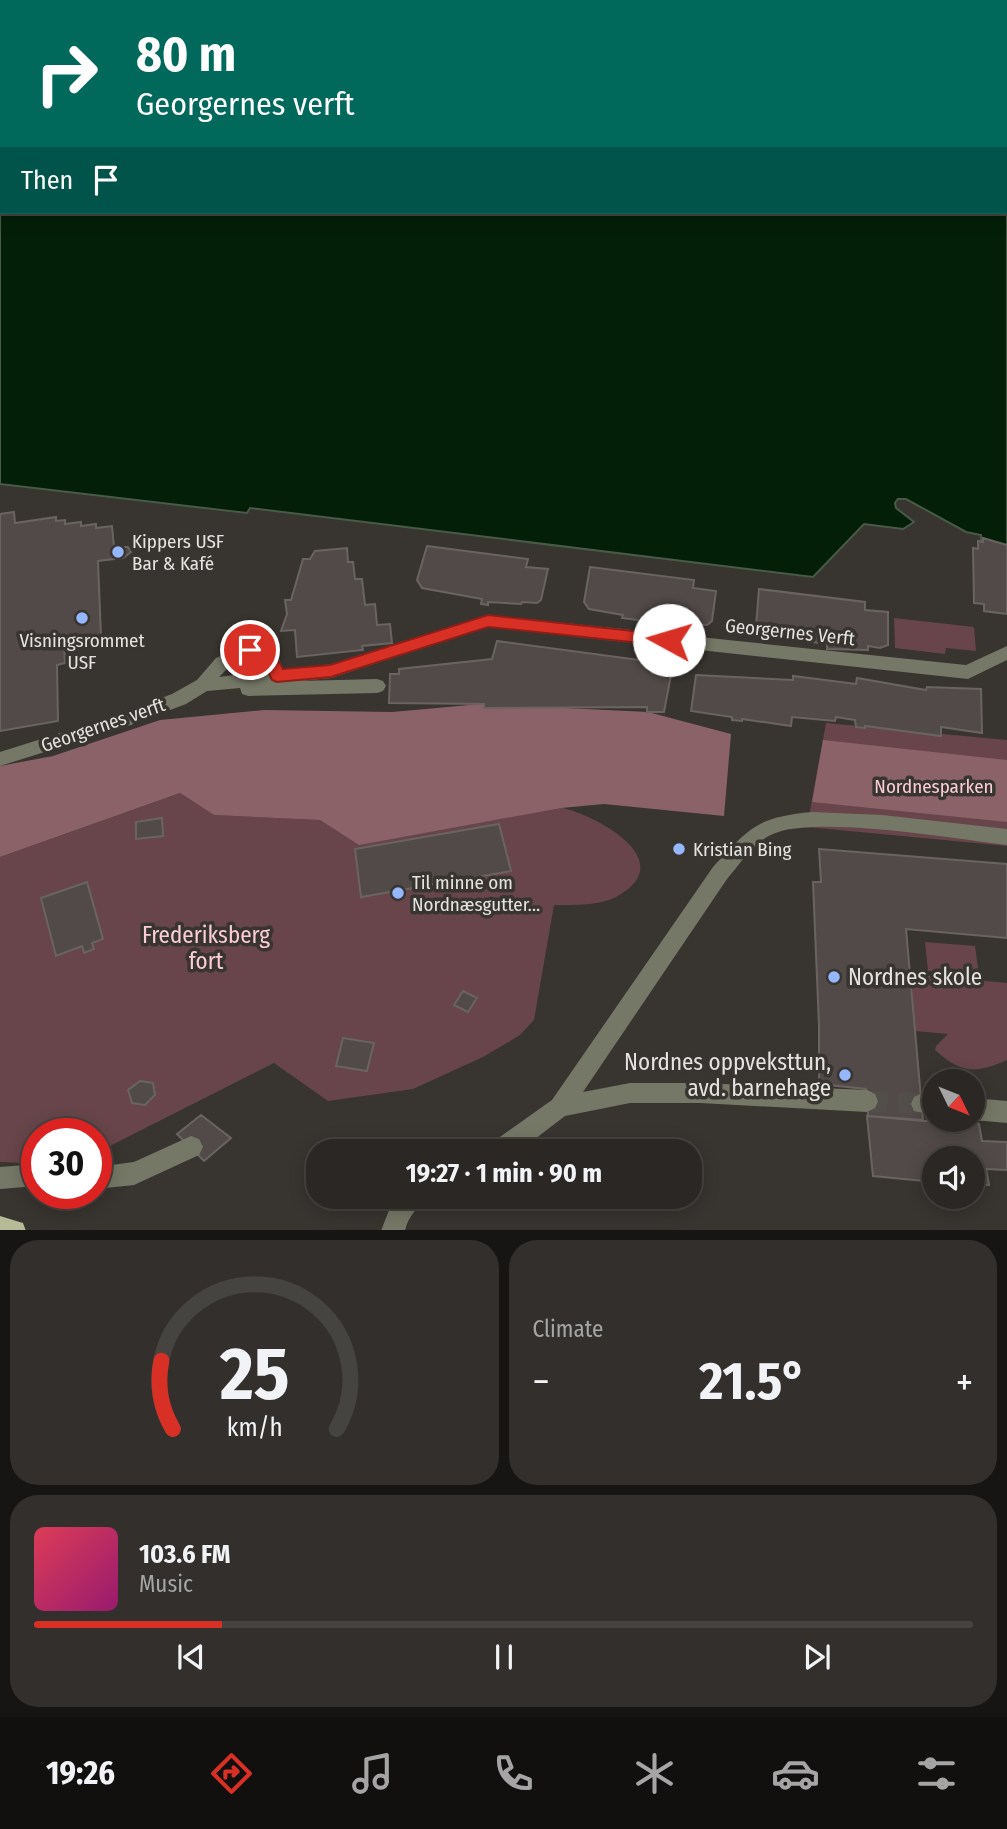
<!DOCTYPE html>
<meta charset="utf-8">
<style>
:root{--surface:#2a2724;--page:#322f2c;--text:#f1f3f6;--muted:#a5a5a6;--line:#464441;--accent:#d93025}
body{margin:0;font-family:"Fira Sans Condensed",sans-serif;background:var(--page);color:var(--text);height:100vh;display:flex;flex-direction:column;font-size:26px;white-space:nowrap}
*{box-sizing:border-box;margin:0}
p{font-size:23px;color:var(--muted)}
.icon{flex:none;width:38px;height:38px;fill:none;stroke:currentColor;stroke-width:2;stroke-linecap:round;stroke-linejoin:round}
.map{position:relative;height:1230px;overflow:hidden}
.details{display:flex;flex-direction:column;gap:10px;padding:10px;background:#171514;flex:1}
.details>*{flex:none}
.guide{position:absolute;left:0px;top:0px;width:1008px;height:214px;box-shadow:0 4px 18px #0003,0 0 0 2px var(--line);background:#00695c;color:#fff;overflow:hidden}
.needle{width:46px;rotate:133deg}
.controls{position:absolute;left:922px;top:1069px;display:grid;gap:14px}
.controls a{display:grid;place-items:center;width:63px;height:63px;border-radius:50%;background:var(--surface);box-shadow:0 4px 18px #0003,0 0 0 2px var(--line);font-size:35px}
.speed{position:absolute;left:21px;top:1118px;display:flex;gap:14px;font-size:35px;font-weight:700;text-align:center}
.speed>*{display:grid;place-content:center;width:91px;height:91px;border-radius:50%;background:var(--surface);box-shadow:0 4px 18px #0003,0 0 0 2px var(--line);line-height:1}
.speed .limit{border:10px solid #d22;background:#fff;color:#111}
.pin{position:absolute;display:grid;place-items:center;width:60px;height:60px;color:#fff;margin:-30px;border:4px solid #fff;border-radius:50%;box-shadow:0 2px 7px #0007}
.me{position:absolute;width:77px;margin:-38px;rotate:276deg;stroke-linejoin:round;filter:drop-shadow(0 0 5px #0008)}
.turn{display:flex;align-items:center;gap:24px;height:147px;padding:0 21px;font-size:32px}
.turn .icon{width:91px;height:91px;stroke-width:2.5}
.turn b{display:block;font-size:49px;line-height:60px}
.then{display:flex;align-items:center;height:66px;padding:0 21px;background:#0003;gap:14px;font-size:26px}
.big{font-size:52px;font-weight:700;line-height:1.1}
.details .widget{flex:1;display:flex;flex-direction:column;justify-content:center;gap:10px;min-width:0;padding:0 24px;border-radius:28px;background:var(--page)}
.details .dial{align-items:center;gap:0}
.dial svg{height:182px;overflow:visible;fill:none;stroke:var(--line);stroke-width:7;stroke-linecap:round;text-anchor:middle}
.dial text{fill:var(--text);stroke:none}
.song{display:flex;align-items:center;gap:21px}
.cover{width:84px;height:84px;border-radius:10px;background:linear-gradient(135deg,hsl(350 70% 55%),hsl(320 70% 35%))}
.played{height:7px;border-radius:4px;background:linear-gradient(90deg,var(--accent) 20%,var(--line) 20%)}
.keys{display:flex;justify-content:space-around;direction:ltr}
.heat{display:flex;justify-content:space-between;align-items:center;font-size:38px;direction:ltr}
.details .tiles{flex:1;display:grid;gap:10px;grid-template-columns:1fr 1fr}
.widget:last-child{grid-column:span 2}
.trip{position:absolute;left:306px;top:1139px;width:396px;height:70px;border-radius:28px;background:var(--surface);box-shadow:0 4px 18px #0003,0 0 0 2px var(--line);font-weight:700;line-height:70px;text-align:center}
.dock{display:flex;height:112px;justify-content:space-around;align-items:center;background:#11100e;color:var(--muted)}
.dock .icon{width:49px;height:49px}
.dock .selected{color:var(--accent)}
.dock b{font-size:32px;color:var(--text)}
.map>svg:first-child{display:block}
.green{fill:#67454b}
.forest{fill:#8c6269}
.water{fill:#041f07;stroke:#485a48;stroke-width:2;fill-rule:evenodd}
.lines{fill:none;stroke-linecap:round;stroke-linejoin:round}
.ferry{stroke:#a7daa9;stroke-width:2;stroke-dasharray:6 5;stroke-linecap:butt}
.building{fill:#514a48;stroke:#6a6461;stroke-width:2}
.minor-tunnel{stroke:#524e4a;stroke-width:21;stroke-dasharray:21 10;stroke-linecap:butt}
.minor{fill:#767867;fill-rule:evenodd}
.major{fill:#b7ba97;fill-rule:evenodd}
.route{fill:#d93025;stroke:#8d1f18;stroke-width:2}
.poi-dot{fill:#94b7fd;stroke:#383430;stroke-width:2.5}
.labels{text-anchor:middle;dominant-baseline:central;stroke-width:7;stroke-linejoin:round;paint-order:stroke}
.poi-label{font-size:19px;fill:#e5e3e0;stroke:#383430;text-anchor:start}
.street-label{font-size:19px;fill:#e5e3e0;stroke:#383430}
.park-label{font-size:19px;fill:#fbcdd5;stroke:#383430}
.near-park-label{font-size:23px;fill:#fbcdd5;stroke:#383430}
.near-poi-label{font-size:23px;fill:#e5e3e0;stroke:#383430;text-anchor:start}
</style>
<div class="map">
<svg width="1007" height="1231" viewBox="0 0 1007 1231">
<rect width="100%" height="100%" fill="#383430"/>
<path class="green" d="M894 618 974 627 976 651 946 648 945 654 895 648Z
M826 723 1007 740V846L807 827Z
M180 793 214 815 320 820 359 844C411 835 463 825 516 816 529 813 550 805 563 808 600 817 681 862 616 897 599 906 572 905 554 905L534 1020 520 1035 483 1057 413 1089 328 1101 274 1063 96 1153V1134H37V1164L0 1162V857Z
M925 942 975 946 979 975 928 971Z
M911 974 1007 983V1060C975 1074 962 1074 935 1050L936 1046 948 1034 915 1031Z"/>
<path class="forest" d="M481 704 648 712 731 734 724 816 604 804 561 808 359 845 320 820 214 815 180 793 0 857V766L53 756 160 720 264 710 392 712Z
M823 740 1007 760V822L812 802Z"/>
<path class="water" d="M0 0H1007V545L981 542V535L966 532 906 499H898L895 503 896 508 914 522 903 529 864 524 813 577 250 508 247 513 0 484ZM2 2H1006V212H2Z"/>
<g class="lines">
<path class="ferry" d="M407 2 427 0
M509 2 530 0
M563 2 584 0"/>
</g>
<path class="building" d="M14 512 15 523 56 517V521L65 520V524L81 522V526L96 524V528L112 526 114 547H128L131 552 123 558 98 561 101 637 64 643 65 663 57 665 58 721 0 731V514Z
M983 538 1007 545V614L984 611V604L974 603 973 548 978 549V541L983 542Z
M427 546 528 559 526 567 548 569 541 600 537 603 522 602 521 604 488 602V605L481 604 482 599 422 588 417 580Z
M347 548 348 562H353L355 579H362L365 605 375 604 377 625 390 624 392 643 362 646 363 650 297 657 295 630 281 631 287 614 285 600H291L303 559H310L315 551Z
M590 567 694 580 693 588 716 591 712 621 707 625 693 624V627L660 624 659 627 652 626V622L622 618 623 615 589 609 584 602Z
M759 589 865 602V610L888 612V645L880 648 868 646V650L827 649V644L797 640V638L760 630 756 626Z
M497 641 655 662 654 667 672 670 664 712H647V707L484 708V704L389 703 390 674H399V669L492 659Z
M696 675 793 680V676L856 684 857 678 926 690 927 687 981 689 982 733 941 727V736L865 726V728L856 727 855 720 836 717 835 721 792 717 791 726 742 719V721L732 720V717L691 711Z
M162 818 163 836 136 839V822Z
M499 824 511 871 361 897 355 849Z
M819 849 1007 864V938L906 929 923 1121 868 1116 866 1089 819 1084V1025L813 882H821Z
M87 882 103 939 92 943 94 949 84 953 82 946 56 956 41 898Z
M463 991 477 998 468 1012 454 1005Z
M343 1038 374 1043 367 1071 336 1066Z
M140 1081 153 1083 155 1095 145 1105 132 1103 128 1090Z
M201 1115 231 1138 204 1161 177 1134Z
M867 1116 979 1124 982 1141 1007 1142V1170L986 1169 989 1185 973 1184V1158H934V1182L873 1176Z"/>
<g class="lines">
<path class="minor-tunnel" d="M867 1101 922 1104"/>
<path class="minor" d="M488 615 966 665 1007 646V660L968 679 488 627 331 678 300 681 377 679 383 681 386 686 383 691 377 693 248 696 242 694 240 688 207 691 186 704 128 726 0 766V752L114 716 172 694 197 680 216 658 250 644 277 655 284 670 331 664ZM249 657 264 664 266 671 219 677 229 667Z
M812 812 882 815 1007 829V845C956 839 815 815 773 834 754 842 740 864 727 879L583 1092 630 1083H700L867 1090 875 1094 878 1101 875 1108 867 1112 700 1103H630L565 1116 518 1152H487L490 1144 552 1100 713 867C749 828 757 817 812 812Z
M922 1093 934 1095V1115L914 1111 911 1104 914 1097Z
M973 1098 1007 1101V1123L973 1120Z
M191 1136 199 1139 203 1147 199 1155 134 1185 96 1189V1167L134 1162Z
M37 1164V1186L0 1189V1167Z
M394 1197H424C418 1210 408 1215 405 1231H381Z"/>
<path class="major" d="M0 1216 23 1223 26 1231H0Z"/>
</g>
<path class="route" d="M488 615 669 635 677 640 669 646 488 627 331 677 277 682 272 680 264 664 244 654 242 650 250 644C266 649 276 654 283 669L330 665Z"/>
<g class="poi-dot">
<circle cx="118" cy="552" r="7"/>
<circle cx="82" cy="618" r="7"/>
<circle cx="679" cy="849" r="7"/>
<circle cx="398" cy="893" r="7"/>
<circle cx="834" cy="977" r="7"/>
<circle cx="845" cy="1075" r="7"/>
</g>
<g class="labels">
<g class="poi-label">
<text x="132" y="541">Kippers USF<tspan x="132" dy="22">Bar &amp; Kafé</tspan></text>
<text x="82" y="640" text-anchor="middle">Visningsrommet<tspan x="82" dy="22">USF</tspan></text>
<text x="693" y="849">Kristian Bing</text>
<text x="412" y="882">Til minne om<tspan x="412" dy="22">Nordnæsgutter...</tspan></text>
</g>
<g class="street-label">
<text transform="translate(790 632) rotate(6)">Georgernes Verft</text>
<text transform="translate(103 725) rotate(-19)">Georgernes verft</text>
</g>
<g class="park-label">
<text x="934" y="786">Nordnesparken</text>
</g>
<g class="near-park-label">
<text x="206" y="935">Frederiksberg<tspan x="206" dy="26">fort</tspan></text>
</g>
<g class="near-poi-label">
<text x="848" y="977">Nordnes skole</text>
<text x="831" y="1062" text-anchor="end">Nordnes oppveksttun,<tspan x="831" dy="26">avd. barnehage</tspan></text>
</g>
</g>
</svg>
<div class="controls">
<a><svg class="needle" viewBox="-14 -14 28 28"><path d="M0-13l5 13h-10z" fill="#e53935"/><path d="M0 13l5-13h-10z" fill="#a5a5a6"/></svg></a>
<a><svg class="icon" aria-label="sound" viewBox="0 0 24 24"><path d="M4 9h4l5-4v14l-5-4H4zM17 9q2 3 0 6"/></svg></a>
</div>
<div class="speed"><div class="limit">30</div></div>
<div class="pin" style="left:250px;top:650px;background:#d93025"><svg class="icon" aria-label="arrive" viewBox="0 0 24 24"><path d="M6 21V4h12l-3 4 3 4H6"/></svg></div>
<svg class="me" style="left:669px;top:640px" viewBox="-20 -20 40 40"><circle r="19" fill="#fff"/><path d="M0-13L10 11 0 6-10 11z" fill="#d93025"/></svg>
<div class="trip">19:27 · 1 min · 90 m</div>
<div class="guide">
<div class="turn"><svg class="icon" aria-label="right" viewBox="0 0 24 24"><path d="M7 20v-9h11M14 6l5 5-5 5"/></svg><div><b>80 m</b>Georgernes verft</div></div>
<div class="then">Then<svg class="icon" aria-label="arrive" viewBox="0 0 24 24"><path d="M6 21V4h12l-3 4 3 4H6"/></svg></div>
</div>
</div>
<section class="details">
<div class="tiles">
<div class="widget dial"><svg viewBox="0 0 100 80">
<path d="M14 69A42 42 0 1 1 86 69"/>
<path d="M14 69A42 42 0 0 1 9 39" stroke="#d93025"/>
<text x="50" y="56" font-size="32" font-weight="700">25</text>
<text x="50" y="72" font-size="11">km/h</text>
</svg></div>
<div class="widget"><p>Climate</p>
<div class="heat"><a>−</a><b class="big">21.5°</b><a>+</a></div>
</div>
<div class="widget">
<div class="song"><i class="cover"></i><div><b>103.6 FM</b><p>Music</p></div></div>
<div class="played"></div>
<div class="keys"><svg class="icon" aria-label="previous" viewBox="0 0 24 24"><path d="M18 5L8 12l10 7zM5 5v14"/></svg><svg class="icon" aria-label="pause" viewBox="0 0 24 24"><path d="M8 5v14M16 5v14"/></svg><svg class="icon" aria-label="next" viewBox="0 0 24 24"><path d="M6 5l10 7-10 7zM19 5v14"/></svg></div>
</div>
</div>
</section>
<nav class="dock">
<b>19:26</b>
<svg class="icon selected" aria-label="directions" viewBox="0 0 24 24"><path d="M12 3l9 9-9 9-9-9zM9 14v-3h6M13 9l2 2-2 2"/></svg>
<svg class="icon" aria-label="music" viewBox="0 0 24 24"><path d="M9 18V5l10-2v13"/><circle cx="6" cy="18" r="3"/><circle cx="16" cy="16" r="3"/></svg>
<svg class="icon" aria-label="phone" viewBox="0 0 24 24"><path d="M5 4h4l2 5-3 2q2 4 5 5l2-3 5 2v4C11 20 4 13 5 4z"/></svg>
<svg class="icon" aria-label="climate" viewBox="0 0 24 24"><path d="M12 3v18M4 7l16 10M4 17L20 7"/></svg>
<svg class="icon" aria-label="car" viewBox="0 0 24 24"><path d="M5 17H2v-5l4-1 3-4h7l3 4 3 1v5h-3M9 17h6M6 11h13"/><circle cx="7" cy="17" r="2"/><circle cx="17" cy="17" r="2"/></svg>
<svg class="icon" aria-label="filters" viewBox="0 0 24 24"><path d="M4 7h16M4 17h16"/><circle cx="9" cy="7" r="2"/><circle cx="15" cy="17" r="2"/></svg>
</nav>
